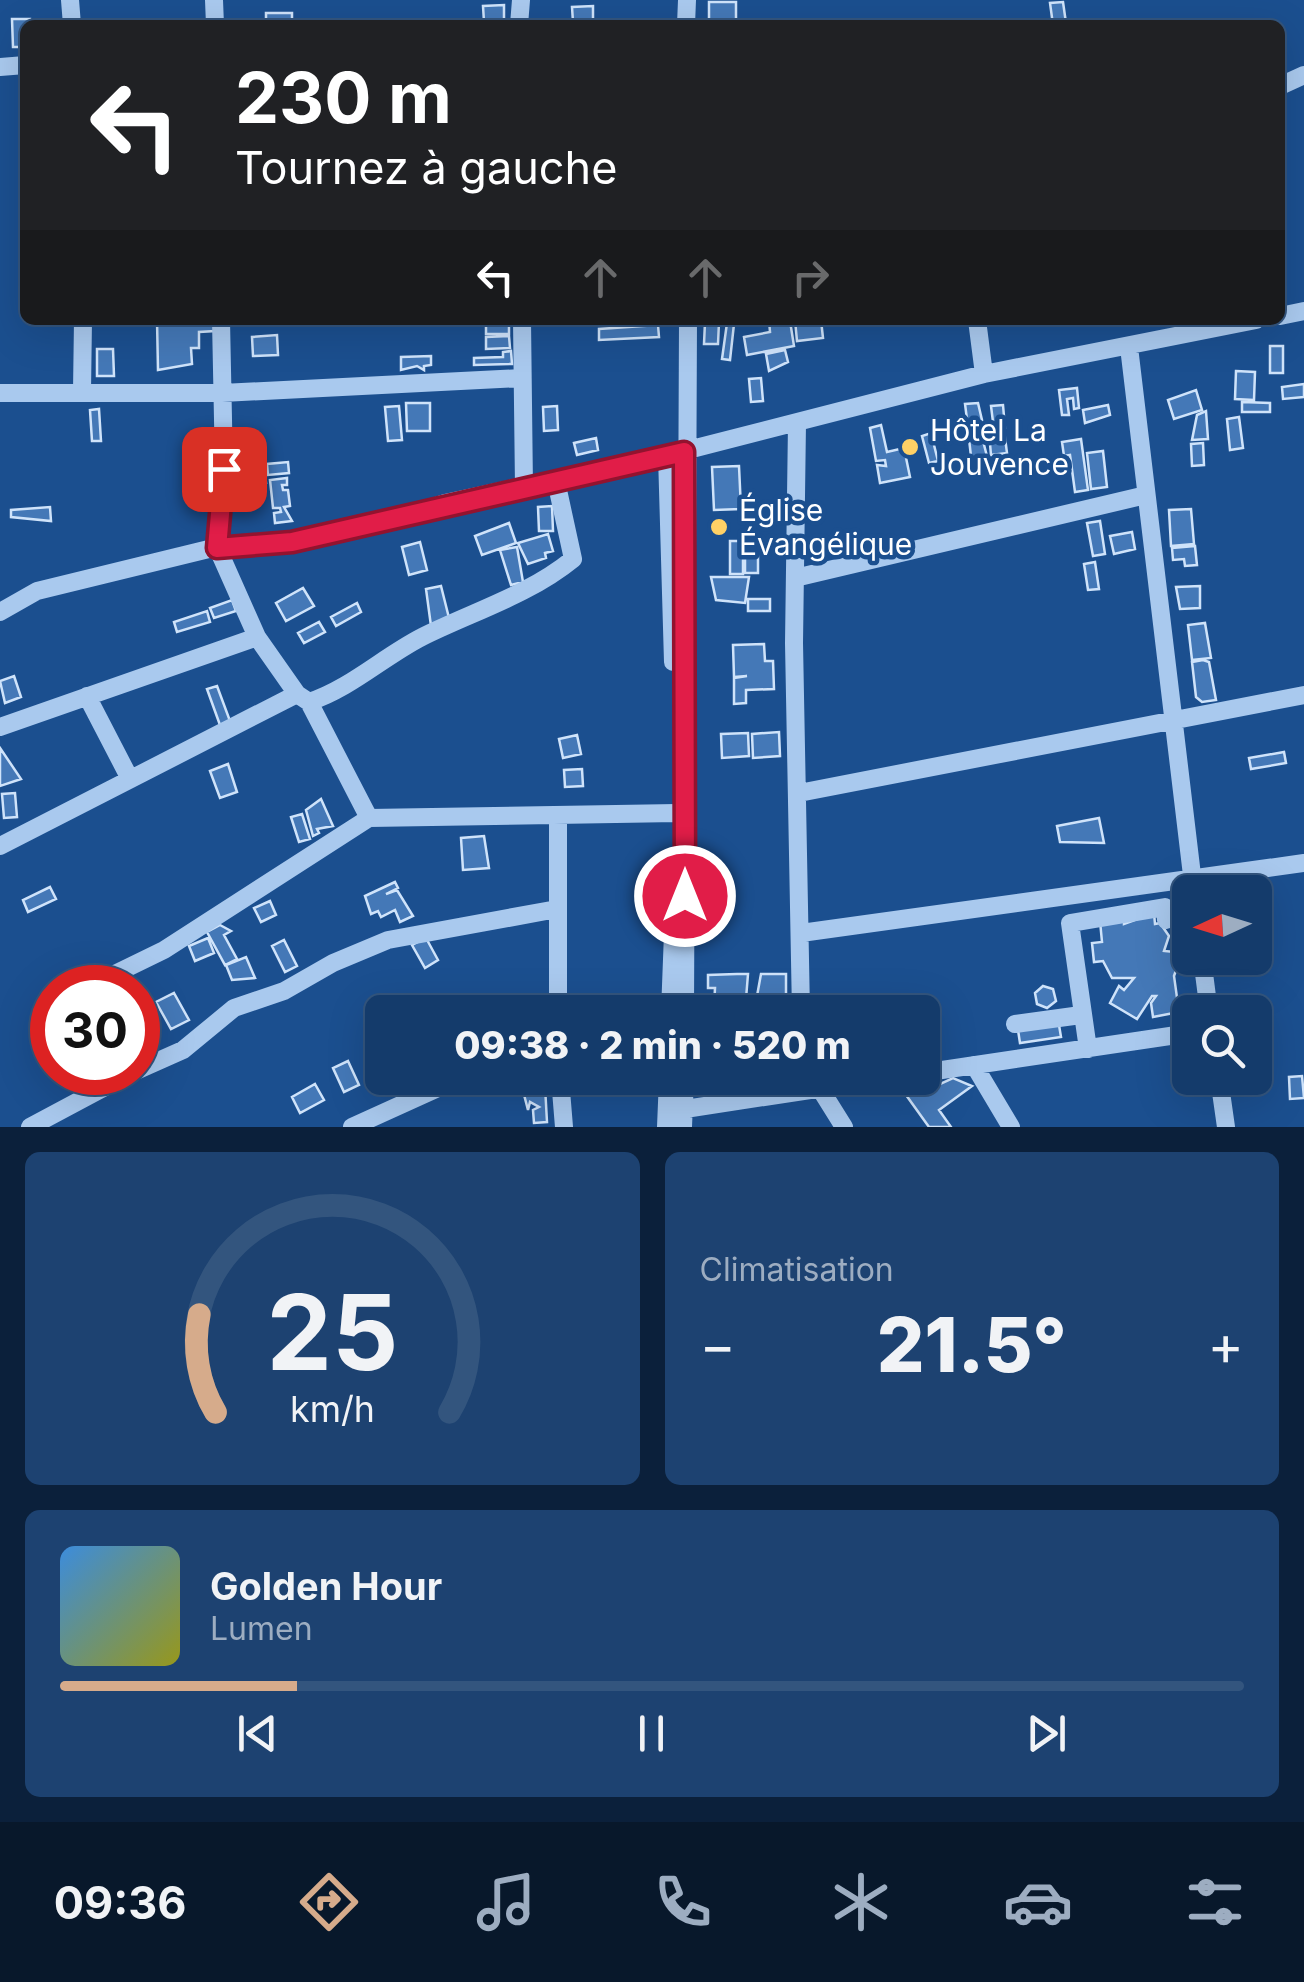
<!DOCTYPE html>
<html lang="fr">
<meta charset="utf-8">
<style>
:root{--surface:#143b6b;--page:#1d4271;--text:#f1f3f6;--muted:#9dadc1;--line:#33557e;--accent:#d6ab8b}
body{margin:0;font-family:Inter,sans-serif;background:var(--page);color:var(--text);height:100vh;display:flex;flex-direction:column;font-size:38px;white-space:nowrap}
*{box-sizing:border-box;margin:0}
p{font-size:32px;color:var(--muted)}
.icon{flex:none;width:55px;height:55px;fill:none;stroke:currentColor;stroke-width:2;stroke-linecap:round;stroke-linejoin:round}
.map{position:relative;height:1127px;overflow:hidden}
.sheet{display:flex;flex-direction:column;gap:25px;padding:25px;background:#0b203b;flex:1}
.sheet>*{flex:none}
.banner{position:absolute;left:20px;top:20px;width:1265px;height:305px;border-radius:15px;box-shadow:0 10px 40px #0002,0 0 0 2px var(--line);background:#202124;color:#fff;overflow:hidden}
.needle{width:65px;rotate:266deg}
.fabs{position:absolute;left:1172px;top:875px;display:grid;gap:20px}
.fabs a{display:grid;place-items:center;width:100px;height:100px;border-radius:15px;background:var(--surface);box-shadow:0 10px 40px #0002,0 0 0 2px var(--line);font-size:50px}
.speed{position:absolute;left:30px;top:965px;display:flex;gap:20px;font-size:50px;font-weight:700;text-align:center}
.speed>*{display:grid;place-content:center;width:130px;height:130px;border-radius:50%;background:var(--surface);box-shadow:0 10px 40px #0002,0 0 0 2px var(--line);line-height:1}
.speed .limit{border:15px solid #d22;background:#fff;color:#111}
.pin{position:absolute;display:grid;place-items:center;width:85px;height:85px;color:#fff;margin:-42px;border-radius:20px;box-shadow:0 5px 15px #0006}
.me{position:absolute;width:110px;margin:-55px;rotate:0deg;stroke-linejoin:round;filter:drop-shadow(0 0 8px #0008)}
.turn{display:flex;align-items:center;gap:35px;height:210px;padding:0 50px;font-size:45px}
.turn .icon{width:130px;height:130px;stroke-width:2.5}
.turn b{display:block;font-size:70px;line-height:85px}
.lanes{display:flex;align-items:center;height:95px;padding:0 50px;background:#0003;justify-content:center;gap:50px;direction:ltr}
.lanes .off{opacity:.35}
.big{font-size:75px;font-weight:800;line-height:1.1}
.sheet .card{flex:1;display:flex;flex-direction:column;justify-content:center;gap:15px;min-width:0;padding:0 35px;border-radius:15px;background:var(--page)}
.sheet .dial{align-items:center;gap:0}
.dial svg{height:260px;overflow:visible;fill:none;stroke:var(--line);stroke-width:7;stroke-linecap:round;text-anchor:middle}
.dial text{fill:var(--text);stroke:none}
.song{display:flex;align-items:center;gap:30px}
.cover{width:120px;height:120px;border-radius:15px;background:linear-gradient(135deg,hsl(210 70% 55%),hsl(60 70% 35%))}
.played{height:10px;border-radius:5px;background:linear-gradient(90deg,var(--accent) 20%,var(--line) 20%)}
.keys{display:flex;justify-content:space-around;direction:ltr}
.heat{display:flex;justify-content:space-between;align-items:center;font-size:55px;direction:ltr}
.sheet .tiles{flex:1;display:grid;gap:25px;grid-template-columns:1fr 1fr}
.card:last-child{grid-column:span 2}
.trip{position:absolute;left:365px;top:995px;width:575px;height:100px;border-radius:15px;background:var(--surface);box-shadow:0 10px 40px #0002,0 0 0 2px var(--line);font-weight:800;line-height:100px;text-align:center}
.tab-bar{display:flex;height:160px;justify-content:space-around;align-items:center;background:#08182b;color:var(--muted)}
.tab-bar .icon{width:70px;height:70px}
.tab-bar .on{color:var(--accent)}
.tab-bar b{font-size:45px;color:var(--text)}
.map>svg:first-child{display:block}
.building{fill:#4478b7;stroke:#cfe3fa;stroke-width:2.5}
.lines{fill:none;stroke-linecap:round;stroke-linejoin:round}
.minor{stroke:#a9c9ee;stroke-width:18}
.route-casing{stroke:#92132f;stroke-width:25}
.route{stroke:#e11d48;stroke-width:18}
.poi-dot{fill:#ffd166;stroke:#1b4f8f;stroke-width:4}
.labels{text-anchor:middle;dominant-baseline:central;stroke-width:9;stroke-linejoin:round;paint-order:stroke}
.poi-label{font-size:30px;fill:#fff;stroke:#1b4f8f;text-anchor:start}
</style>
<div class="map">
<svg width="1304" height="1127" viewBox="0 0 1304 1127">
<rect width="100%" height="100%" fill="#1b4f8f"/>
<path class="building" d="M709 2H736V21H709Z
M1063 2 1066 23 1053 25 1050 3Z
M504 5V21L484 22 483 6Z
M593 6V21L573 22 572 7Z
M266 13H292V25H266Z
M12 19H30V25H25V47H13Z
M157 320H215V331L199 332V348H191L192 364 158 370Z
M769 320 790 321 794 346 747 355 744 337 770 332Z
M795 320H821L823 338 797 341Z
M705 322H719L718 344H704Z
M486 323H509V334H486Z
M727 323 734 324 730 360 722 359Z
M658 325 659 337 599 340V329Z
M277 335 278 355 253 356 252 337Z
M509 336 510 348 486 349V337Z
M1270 346H1283V373H1270Z
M97 349H113L114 376H97Z
M785 350 788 362 769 371 766 354Z
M511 351 512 364 474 365V358L503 357V352Z
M431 356V365L424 366V370L417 366 401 370V357Z
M1236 371 1255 372 1254 400 1235 399Z
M761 378 763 401 751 402 749 379Z
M1304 384V397L1283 399 1282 387Z
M1077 388 1079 408 1074 409 1073 398 1067 399 1069 415H1062L1059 390Z
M1196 390 1202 410 1174 419 1168 400Z
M1242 402 1270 403V412H1242Z
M406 403H430V431H407Z
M978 403 985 433 969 435 965 404Z
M1003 405 1005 428 994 430 991 406Z
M1108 405 1110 415 1085 423 1083 410Z
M399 406 402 440 388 441 385 407Z
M557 406 558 430 544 431 543 407Z
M99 409 101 441H92L90 410Z
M1206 411 1208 439 1192 440 1197 415Z
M1239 417 1243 448 1230 450 1227 419Z
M881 425 887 452 904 448 910 477 880 483 877 465 886 466 885 460 876 461 870 428Z
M1004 430 1007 453 991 455 989 432Z
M931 433 938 461 929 463 922 436Z
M982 437 989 464 972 465 969 439Z
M596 438 598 450 577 455 574 443Z
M1081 439 1088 490 1075 492 1070 455 1064 456 1062 442Z
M1203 443 1204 465 1192 466 1191 444Z
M1103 451 1107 487 1091 489 1087 453Z
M288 462 289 473 268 475 267 464Z
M264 464 266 483 249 485 247 466Z
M739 466 741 509 714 510 712 467Z
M287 478V485H282L283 490H288L290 506 284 507 292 521 275 523 274 513 281 512 280 508H273L270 480Z
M552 506 553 531H539L538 507Z
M50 507 51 521 11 517V510Z
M1191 509 1194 544 1171 546 1169 510Z
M1100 521 1105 554 1093 556 1087 523Z
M509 523 516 543 482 555 475 536Z
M1132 532 1135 549 1114 554 1110 536Z
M548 534 553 551 545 553 546 558 528 564 518 543Z
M730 541H743V574H730Z
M420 542 427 570 409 575 402 547Z
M1195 546 1197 565 1185 566 1184 559 1173 560 1172 548Z
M517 547 523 582 511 585 500 550Z
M745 551H758V573H745Z
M1095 562 1099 589 1088 590 1084 564Z
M711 577H749L745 603 716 600Z
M441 586 449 618 431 626 426 589Z
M1200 586V608L1180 609 1176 587Z
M303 588 314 606 286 621 276 603Z
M748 599H770V611H748Z
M232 600 236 611 214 618 210 608Z
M357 603 361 612 336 626 331 617Z
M207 611 210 622 177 632 174 622Z
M319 622 325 632 304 643 298 633Z
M1205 623 1211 658 1192 660 1188 625Z
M764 644 765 661H773L774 689 746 690V703L734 704V678L747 676 734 677 733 645Z
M1203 660 1209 662 1216 700 1202 702 1196 697 1192 662Z
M14 676 21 697 5 703 0 681Z
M217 686 230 721 220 725 207 689Z
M779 732 780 756 753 758 752 734Z
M748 733 749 756 722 758 721 734Z
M577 735 581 754 563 758 559 739Z
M0 748 21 779 0 786Z
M1284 752 1286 763 1251 769 1249 758Z
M228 764 237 792 220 798 210 771Z
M582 769 583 786 565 787 564 770Z
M15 793 17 817 4 818 2 794Z
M321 799 333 826 317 829 319 833 313 836 306 810Z
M302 814 310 839 299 842 291 817Z
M1099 818 1104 843 1060 842 1057 826Z
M484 836 489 868 463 870 461 838Z
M395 882 398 888 386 894 397 890 413 916 400 922 395 910 381 917 378 911 371 914 365 896Z
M50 887 56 899 28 912 23 900Z
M270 901 276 915 261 922 254 908Z
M1154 913 1155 924 1160 923 1169 936 1164 951 1175 952 1180 959 1174 976 1179 1012 1153 1017 1151 1003 1156 996H1152L1137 1019 1110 1003 1119 986 1124 990 1134 978H1112L1103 961 1094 962 1092 943 1102 942 1100 921 1124 919V924Z
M220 925 231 931 224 935 237 959 225 965 207 932Z
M208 938 214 953 195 961 189 946Z
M426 938 438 960 425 968 412 945Z
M284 940 297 966 285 972 272 946Z
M246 957 255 978 232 980 226 965Z
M737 974H748L745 1011 714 1007 715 988H708V975Z
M761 974H786V1012H750V996H757Z
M1043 986 1053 989 1056 1001 1047 1008 1037 1004 1035 993Z
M174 993 189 1020 171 1029 156 1002Z
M1059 1025 1061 1037 1020 1043 1018 1030Z
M348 1061 359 1085 344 1092 333 1068Z
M1302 1076 1304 1098 1290 1099 1289 1077Z
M511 1078H531V1086H545L547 1122 534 1123 533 1110 539 1107 530 1102 528 1110 522 1087 513 1088Z
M916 1078 925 1091 953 1078 972 1086 939 1110 951 1127H929L901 1088Z
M315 1084 324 1100 300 1113 292 1097Z"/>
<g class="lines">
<path class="minor" d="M70 0 72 25
M214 0 215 25
M519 25 521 0
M686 25 687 0
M0 67 25 65
M1280 86 1304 75
M1280 316 1304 311
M221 320 224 469 217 547 257 637 297 694 309 702 369 818
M522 320 524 488
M977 320 984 374
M1129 347 1194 892
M82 391 83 320
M0 393H222L522 378
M797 423 794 643 801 1012
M667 455 673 662
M795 578 1146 495
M0 612 37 591 217 547 292 542 401 518 445 503 684 451 984 374 1256 320
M87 696 130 779
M309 702C351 688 383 657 422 637 472 612 529 595 573 559L556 481
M0 727 257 637
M799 793 1304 695
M558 817V1012
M0 846 297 694
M801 933 1304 863
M1202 958 1209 1012
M86 988 164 950 369 818 677 813
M670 1012 673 933
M685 1012 688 320
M43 1017 52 1010
M1015 1024 1081 1015
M1088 1049 1070 923 1165 907 1166 920
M974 1065 1011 1127
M138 1070 183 1050 234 1008 284 991 333 963 388 940 557 909
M922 1073 1190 1033
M560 1078 564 1127
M1219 1078 1226 1127
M819 1087 844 1127
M685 1109 889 1078
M30 1127 133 1072
M352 1127 460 1078
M666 1127 668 1078
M683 1127 685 1078"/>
</g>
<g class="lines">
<g class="route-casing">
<path id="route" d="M224 469 217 548 292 542 684 452 685 896"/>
</g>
<use href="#route" class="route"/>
</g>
<g class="poi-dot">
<circle cx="910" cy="447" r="10"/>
<circle cx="719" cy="527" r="10"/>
</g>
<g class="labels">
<g class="poi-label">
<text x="930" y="430">Hôtel La<tspan x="930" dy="34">Jouvence</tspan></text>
<text x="739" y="510">Église<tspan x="739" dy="34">Évangélique</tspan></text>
</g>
</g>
</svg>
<div class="fabs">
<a><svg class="needle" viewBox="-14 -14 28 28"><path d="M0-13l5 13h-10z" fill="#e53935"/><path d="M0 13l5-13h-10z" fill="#9dadc1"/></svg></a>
<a><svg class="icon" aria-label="search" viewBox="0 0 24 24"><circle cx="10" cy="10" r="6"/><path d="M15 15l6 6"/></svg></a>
</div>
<div class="speed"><div class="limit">30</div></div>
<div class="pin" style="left:224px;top:469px;background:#d93025"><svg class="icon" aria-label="arrive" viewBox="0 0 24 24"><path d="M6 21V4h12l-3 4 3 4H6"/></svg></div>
<svg class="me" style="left:685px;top:896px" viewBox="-20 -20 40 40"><circle r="17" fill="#e11d48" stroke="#fff" stroke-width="3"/><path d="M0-11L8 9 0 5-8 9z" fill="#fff"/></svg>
<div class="trip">09:38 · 2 min · 520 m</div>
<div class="banner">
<div class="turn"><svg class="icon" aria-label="left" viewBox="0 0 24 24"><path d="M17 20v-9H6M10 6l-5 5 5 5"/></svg><div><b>230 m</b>Tournez à gauche</div></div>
<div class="lanes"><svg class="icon" aria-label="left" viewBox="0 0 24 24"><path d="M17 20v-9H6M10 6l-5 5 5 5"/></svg><svg class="icon off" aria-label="ahead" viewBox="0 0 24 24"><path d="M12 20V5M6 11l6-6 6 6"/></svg><svg class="icon off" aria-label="ahead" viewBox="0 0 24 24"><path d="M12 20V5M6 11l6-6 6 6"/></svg><svg class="icon off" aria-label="right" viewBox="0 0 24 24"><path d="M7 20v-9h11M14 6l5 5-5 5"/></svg></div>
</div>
</div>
<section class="sheet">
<div class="tiles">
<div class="card dial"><svg viewBox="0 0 100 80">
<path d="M14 69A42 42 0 1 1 86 69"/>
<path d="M14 69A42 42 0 0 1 9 39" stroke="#d6ab8b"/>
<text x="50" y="56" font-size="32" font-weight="700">25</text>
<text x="50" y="72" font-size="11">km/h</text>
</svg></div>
<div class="card"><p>Climatisation</p>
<div class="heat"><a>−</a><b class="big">21.5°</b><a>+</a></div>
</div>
<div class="card">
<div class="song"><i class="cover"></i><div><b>Golden Hour</b><p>Lumen</p></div></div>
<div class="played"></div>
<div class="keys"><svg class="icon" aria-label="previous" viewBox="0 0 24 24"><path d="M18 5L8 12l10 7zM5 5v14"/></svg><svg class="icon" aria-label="pause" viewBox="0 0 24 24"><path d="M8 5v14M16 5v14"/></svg><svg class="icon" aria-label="next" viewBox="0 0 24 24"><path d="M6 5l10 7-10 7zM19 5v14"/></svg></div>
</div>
</div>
</section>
<nav class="tab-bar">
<b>09:36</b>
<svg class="icon on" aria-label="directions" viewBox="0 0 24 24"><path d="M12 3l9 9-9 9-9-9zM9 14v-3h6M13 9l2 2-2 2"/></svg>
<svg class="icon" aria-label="music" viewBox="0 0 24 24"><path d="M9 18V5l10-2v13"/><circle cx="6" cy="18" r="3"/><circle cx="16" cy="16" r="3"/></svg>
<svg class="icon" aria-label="phone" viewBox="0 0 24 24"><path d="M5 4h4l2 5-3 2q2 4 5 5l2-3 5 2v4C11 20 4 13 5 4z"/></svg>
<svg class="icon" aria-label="climate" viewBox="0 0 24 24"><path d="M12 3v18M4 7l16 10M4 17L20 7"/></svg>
<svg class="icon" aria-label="car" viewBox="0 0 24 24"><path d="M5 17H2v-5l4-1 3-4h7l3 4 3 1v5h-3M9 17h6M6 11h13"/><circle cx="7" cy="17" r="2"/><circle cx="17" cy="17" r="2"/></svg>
<svg class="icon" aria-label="filters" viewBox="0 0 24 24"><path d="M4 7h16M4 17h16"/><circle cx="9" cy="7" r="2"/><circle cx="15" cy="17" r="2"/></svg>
</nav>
